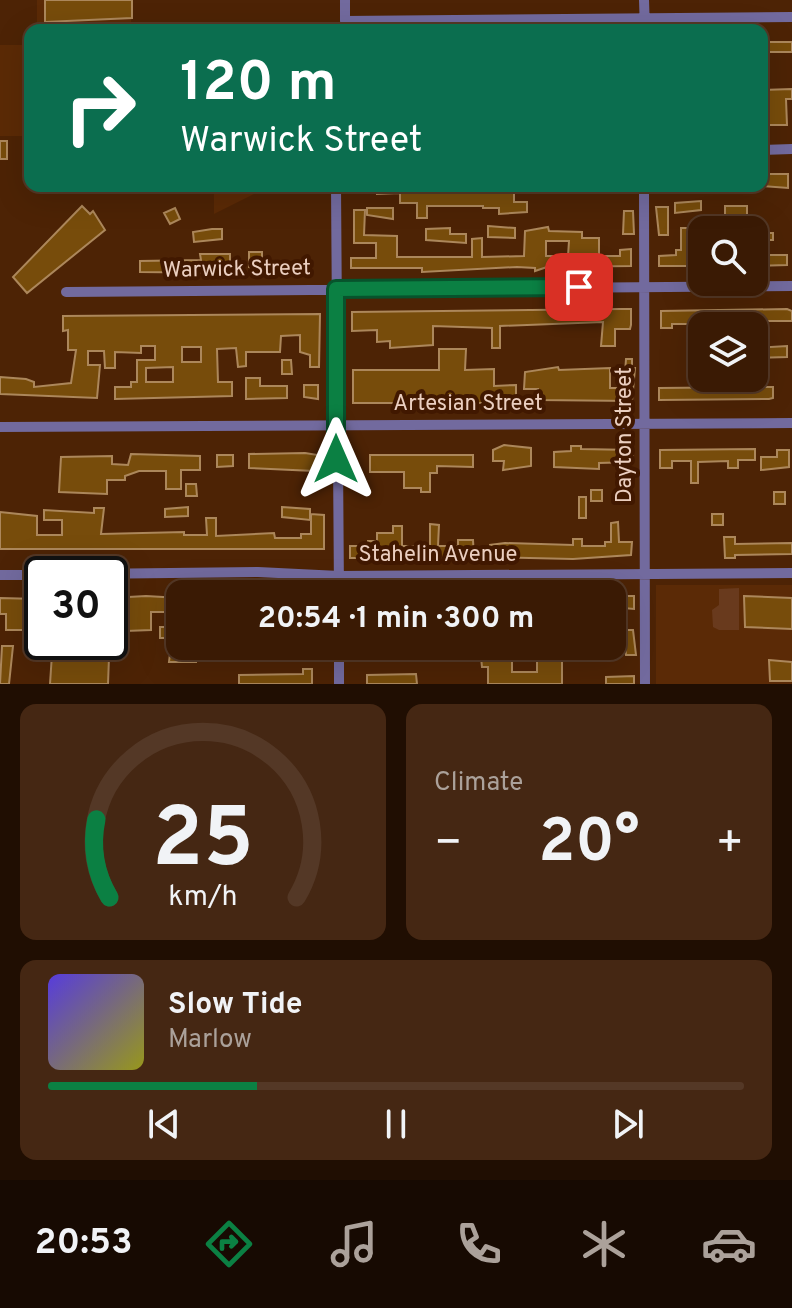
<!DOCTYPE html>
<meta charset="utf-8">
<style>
:root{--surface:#3a1a04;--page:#452713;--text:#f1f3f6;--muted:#aba19a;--line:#543826;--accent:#0b8043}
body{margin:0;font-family:Overpass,sans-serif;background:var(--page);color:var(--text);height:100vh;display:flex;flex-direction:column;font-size:30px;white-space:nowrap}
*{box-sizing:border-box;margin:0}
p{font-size:26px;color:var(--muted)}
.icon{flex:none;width:44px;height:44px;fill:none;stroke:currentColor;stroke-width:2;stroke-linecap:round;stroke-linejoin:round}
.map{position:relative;height:684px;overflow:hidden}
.details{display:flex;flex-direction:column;gap:20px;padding:20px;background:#200e02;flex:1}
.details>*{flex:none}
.banner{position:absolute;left:24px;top:24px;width:744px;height:168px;border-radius:16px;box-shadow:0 8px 32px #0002,0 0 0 2px var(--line);background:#0b6e4f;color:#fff;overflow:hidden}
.fabs{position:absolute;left:688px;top:216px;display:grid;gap:16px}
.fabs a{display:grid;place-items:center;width:80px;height:80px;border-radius:16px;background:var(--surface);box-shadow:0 8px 32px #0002,0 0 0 2px var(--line);font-size:40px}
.speed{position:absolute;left:24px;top:556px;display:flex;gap:16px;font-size:40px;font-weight:700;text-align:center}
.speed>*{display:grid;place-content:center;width:104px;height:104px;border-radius:50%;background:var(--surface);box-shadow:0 8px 32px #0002,0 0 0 2px var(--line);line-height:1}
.speed .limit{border:4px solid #111;border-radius:12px;background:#fff;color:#111}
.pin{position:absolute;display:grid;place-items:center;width:68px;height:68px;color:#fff;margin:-34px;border-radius:16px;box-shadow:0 4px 12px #0006}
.me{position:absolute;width:88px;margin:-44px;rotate:0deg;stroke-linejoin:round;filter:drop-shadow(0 0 6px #0008)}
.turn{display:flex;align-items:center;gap:28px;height:168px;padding:0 24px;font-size:36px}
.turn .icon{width:104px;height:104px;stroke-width:2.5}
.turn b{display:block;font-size:56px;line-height:68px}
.big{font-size:60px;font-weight:700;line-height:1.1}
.details .card{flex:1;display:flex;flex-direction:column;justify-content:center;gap:12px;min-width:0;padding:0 28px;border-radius:16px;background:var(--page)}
.details .dial{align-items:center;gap:0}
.dial svg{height:208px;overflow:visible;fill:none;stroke:var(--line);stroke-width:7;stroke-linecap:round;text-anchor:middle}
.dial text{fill:var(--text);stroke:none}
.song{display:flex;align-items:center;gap:24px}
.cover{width:96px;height:96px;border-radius:12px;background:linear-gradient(135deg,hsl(250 70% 55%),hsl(60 70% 35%))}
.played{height:8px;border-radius:4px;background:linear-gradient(90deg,var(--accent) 30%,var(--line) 30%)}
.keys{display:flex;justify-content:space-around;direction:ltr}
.heat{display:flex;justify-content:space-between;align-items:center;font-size:44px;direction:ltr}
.details .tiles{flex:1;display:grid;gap:20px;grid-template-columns:1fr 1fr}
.card:last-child{grid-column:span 2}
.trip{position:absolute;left:166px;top:580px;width:460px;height:80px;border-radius:16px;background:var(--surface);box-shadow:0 8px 32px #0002,0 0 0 2px var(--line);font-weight:700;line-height:80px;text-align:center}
.tab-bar{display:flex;height:128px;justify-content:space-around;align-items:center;background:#170a02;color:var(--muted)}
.tab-bar .icon{width:56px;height:56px}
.tab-bar .selected{color:var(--accent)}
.tab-bar b{font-size:36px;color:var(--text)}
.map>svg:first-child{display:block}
.built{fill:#5b2a06}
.green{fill:#693a1d}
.building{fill:#774c0b;stroke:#ac875b;stroke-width:2;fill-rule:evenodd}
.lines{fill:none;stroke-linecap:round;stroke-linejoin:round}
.minor{stroke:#726a9e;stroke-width:10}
.route-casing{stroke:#07532c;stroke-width:20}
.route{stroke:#0b8043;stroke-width:14}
.labels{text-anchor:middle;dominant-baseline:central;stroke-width:8;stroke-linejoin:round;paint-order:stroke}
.street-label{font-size:22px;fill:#ebcfc0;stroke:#411800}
</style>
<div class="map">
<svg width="792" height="684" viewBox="0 0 792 684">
<rect width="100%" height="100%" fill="#4d2305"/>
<path class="built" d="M37 0H131V27H37Z
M0 45H30V136H0Z
M214 186H270L214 214Z
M656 585H792V684H656Z"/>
<path class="green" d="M739 588V630H719L713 627 712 610 719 605V589Z"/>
<path class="building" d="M45 0H132V18L45 22Z
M762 42H792V52H762Z
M792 89V99H786L787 125H762V90Z
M0 141H7V159H0Z
M788 174V188L762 186 763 174Z
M377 186H514V202H527V212L499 214V208H483V206H427V218H417V203H400V193L377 194Z
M701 201V210L675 213V203Z
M82 206 90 214 93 211 105 230 27 293 13 277Z
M725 206H747V215H739V230H725Z
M656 207H668V235H659Z
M175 208 180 219 170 224 164 213Z
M367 208H393V219L367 215Z
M354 210H365L364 235 397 236V257H472V239L482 238V257L524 256 525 231 548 227 549 231 582 232V238H599V256H620V250L631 249V266L547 267 535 271V268L517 267 422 272V268H351V258H376V243H354ZM546 241H569L568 256H546Z
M624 211H633L634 234H623Z
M488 226 515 228V238L488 237Z
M450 228V234H466V243L426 240V229Z
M681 228H702V235H690V251L702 250V266H659V256L676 255V250H681Z
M212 229H222V239L194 242 193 232Z
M754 233H773V240H754Z
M249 252H262V271L249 267Z
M200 254H230V273L140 272V261L201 260Z
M758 255H787V265L758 266Z
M621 309H631V325L630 329H615V346H601L603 322 500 326V348H492V328L433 326V345L390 348V341L377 342V330L352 331V312Z
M787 309 792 311V321H754V326L720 324 693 328V324H672V328H661V311Z
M320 314 319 367H310V355L300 352V335L281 336 280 352H246V366L238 367 236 348 217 349 218 382H232V396L115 399V387H131V382H137V360H155V346H141V353L115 352V368H105L104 351H88V365H100L97 398 0 394V377L26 379 34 382V387L71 383 76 350H68V330L63 331V316ZM182 347H201V362H182ZM173 367V382H146V368Z
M787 346V357L754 358V348Z
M439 349H466L465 370 494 369V386L516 385V403H353V370H439Z
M626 359H632V368H635L632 401 538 400V389H524L525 372 558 367 559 370 610 368V388H624Z
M282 360H291L292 374H282Z
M246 378H260V386H287V398L246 399Z
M304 385H318V399L304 397Z
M773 387V398L769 399 659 400V388Z
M504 445 531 448V466L503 470 504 461H493V450Z
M571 446H581V449L633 450V462L599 463V469L554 467V452L571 451Z
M755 449V460H738V468H728V461L698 462V483H691V461H672V468H660V450Z
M777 450H789V467L761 470V457H777Z
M305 453 324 456V486H314V471L249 468V454Z
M131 454 200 456V470H181V489H166V471H139L125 476V480H107V494L59 492 61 457 112 456V464L128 465Z
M217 455H233V466L217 467Z
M370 455H473V467L437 466V473H430V492H421V488H404V472H370Z
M186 484H196L197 496H186Z
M591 490H602V501H591Z
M774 492H785V504H774Z
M579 497H586V518H579Z
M188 507V516L165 517V509Z
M282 507 310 509V520L282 517Z
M94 508H104L101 534 184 532V535H207L206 518H216V536L274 533 275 538H301V534H311V514L324 515V549H0V512L37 516V535H62V520H44V510L94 513Z
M712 514H723V525H712Z
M618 522 619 542H632L631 555 573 559 489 557 490 545 505 543 573 545V539H582V546H605V542H611V523Z
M430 524 439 525 438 546H458V540H473L474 558H350V546H368V541H377V533H393V526H402V546H430Z
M724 537H735V544L792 543V554L735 555V558H725Z
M146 596 180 598V612H151V630L126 631V615L111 616V598Z
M612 596H634V609L612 607Z
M744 596 792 598V629L745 627Z
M0 598 37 599V628H42V637H24V630H6V614H0Z
M160 627H171V638H160Z
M623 630H633L636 655H626Z
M2 646H13L9 684H0Z
M586 646 612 647V656H586Z
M403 647V658H367V649Z
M251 648H290V657H251Z
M196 652V662H169L170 654Z
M66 653H74V658L109 657 108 684H50L52 654Z
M537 655H544V660H562V684H488V667H482L481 657 512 656V672H537Z
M769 660 792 662V681H770Z
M303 669H312V684H239V675L303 674Z
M416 674 417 684H367V675Z
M634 676V684H606V677Z"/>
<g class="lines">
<path class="minor" d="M345 0V21L792 17
M644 0 645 30
M762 150 792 149
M336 186 339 594
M644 186 645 684
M66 292 792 286
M0 427 792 423
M85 574 258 572 339 576 792 573
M0 575H42
M339 646V684"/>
</g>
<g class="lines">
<g class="route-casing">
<path id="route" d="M336 459V289L579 287"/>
</g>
<use href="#route" class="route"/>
</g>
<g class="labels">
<g class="street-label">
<text transform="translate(237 270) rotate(-1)">Warwick Street</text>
<text x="468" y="404">Artesian Street</text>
<text transform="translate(625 435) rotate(-90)">Dayton Street</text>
<text x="438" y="555">Stahelin Avenue</text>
</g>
</g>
</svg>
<div class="fabs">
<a><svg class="icon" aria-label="search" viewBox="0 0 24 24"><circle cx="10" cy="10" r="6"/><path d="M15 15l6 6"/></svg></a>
<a><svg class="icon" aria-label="layers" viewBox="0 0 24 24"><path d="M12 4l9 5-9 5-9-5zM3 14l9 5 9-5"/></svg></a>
</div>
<div class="speed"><div class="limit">30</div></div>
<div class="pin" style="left:579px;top:287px;background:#d93025"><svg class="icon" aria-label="arrive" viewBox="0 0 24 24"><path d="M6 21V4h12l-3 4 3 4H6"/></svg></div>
<svg class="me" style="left:336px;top:459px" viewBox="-20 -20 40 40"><path d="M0-17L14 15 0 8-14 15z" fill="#0b8043" stroke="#fff" stroke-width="4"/></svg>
<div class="trip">20:54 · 1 min · 300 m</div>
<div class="banner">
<div class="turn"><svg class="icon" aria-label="right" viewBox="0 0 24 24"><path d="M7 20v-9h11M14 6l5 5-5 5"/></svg><div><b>120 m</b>Warwick Street</div></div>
</div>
</div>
<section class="details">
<div class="tiles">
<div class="card dial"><svg viewBox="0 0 100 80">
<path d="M14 69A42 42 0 1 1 86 69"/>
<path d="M14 69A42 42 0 0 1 9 39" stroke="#0b8043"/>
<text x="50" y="56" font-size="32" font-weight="700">25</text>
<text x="50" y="72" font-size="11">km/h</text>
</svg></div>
<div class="card"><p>Climate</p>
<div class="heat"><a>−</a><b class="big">20°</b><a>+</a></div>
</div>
<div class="card">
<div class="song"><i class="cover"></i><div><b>Slow Tide</b><p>Marlow</p></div></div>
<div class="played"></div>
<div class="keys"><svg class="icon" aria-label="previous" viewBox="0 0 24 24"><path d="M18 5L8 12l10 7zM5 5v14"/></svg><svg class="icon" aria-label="pause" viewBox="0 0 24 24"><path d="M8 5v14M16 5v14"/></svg><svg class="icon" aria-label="next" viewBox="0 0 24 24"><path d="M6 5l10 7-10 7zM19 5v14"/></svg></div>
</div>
</div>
</section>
<nav class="tab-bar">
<b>20:53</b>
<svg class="icon selected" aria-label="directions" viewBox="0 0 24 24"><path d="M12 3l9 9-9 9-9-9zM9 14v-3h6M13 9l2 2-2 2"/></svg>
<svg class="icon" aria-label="music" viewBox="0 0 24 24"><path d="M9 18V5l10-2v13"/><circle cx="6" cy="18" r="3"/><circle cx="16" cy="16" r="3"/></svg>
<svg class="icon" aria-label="phone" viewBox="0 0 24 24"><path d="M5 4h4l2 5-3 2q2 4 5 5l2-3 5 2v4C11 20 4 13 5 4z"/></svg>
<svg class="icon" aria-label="climate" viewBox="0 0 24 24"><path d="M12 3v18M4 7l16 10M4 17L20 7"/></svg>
<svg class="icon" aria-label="car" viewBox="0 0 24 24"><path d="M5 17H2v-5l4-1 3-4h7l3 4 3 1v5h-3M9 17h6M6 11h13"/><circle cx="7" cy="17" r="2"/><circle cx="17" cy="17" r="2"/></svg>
</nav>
